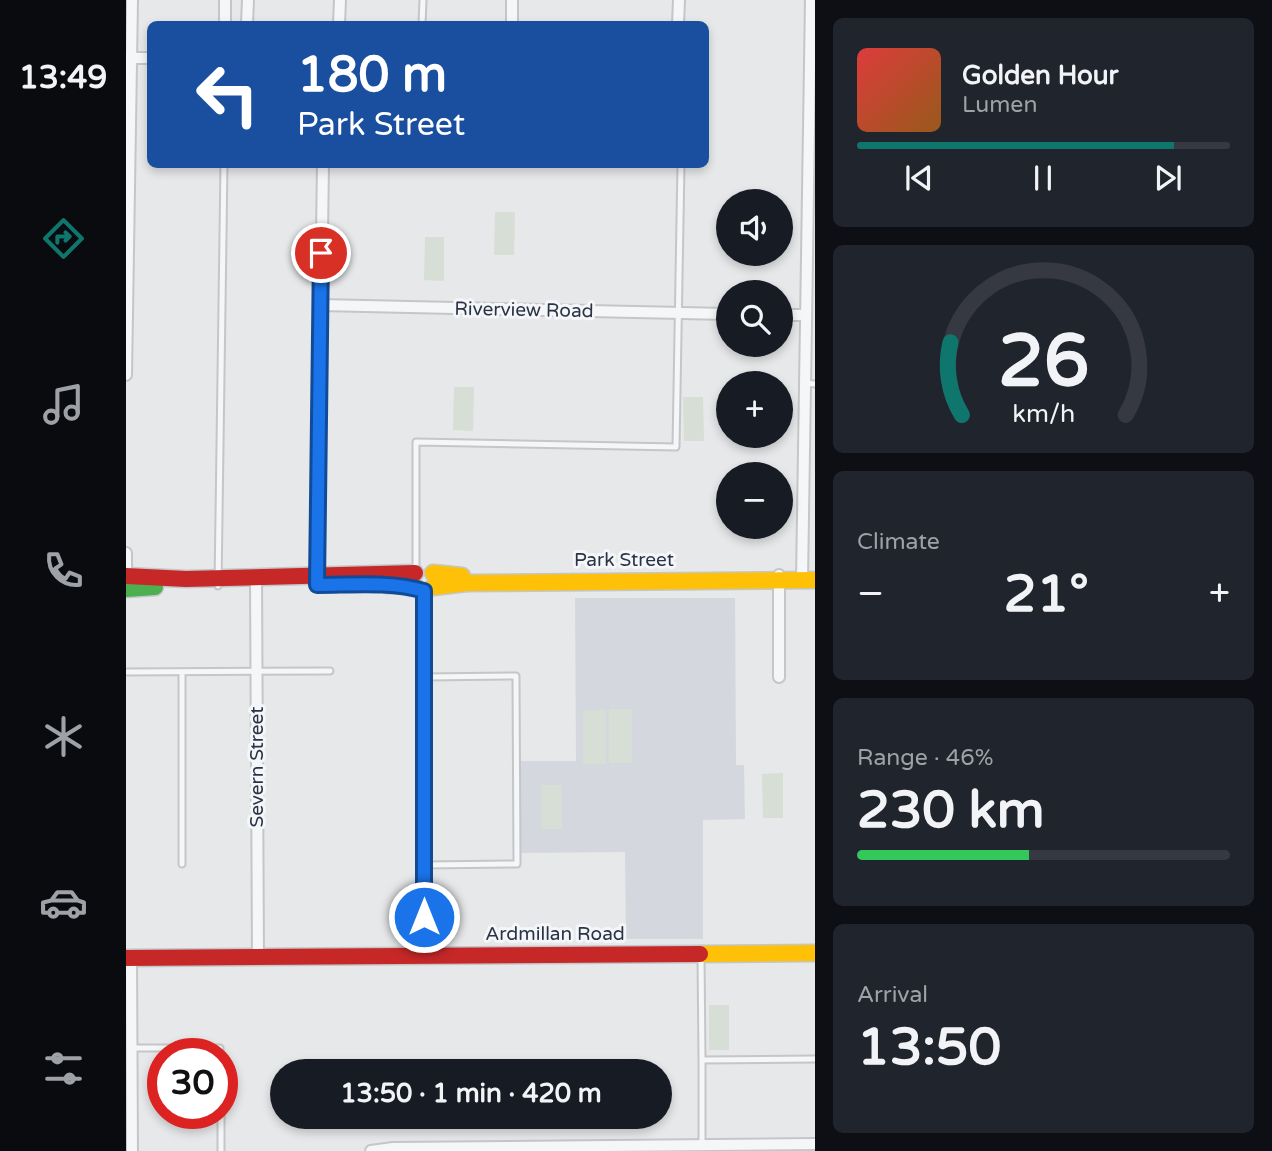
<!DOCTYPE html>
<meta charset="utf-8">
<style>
:root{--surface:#171b24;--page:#20242c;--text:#f1f3f6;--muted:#9ea1a6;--line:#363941;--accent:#0f766e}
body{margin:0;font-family:"Varela Round",sans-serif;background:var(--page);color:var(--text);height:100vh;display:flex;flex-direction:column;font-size:26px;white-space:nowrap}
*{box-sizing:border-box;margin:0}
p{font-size:23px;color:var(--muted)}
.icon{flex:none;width:38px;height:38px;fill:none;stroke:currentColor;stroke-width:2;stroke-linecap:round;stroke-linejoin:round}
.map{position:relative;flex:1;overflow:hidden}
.side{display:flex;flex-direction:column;gap:18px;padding:18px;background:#0d0f14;width:457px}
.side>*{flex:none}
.hud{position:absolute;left:21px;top:21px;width:562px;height:147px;border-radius:10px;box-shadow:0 4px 10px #0003;background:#1a4fa0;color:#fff;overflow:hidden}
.fabs{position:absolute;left:590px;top:189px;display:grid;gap:14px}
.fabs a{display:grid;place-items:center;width:77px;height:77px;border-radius:50%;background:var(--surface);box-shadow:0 4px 10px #0003;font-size:35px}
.speed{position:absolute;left:21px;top:1038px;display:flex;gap:14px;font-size:35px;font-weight:700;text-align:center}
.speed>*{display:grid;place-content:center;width:91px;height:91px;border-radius:50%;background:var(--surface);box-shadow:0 4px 10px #0003;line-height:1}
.speed .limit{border:10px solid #d22;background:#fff;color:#111}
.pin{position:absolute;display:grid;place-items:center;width:60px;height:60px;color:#fff;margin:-30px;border:4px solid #fff;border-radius:50%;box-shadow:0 2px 7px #0007}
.me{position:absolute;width:77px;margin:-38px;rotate:0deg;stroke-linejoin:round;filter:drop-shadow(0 0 5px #0008)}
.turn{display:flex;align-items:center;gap:24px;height:147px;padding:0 35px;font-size:32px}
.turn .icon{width:91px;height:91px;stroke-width:2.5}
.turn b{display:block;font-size:49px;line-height:60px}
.big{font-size:52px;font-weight:800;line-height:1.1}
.side .tile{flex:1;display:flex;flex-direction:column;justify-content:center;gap:10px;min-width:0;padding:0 24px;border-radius:10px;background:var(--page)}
.side .dial{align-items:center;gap:0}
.dial svg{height:182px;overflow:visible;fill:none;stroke:var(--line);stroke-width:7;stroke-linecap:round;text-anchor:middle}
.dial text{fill:var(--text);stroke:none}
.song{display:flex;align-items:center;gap:21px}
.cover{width:84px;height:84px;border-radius:10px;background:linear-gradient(135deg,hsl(0 70% 55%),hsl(30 70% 35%))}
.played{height:7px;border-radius:4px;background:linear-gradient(90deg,var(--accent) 85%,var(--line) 85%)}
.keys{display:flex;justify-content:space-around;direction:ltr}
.heat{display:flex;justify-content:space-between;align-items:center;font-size:38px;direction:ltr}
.charge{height:10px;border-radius:5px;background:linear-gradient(90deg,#34c759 46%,var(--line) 0)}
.trip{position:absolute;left:144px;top:1059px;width:402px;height:70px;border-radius:35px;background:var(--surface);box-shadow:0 4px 10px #0003;font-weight:800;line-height:70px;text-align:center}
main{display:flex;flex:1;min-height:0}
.tab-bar{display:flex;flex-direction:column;width:126px;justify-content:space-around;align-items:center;background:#090b0e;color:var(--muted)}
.tab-bar .icon{width:49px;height:49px}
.tab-bar .active{color:var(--accent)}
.tab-bar b{font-size:32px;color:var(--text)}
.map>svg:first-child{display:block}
.built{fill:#d4d7dd}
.green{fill:#d6ded6}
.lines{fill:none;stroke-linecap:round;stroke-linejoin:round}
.lane-casing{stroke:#c4c6c8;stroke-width:9}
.street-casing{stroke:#c4c6c8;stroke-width:14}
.fast-casing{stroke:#c4c6c8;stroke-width:19}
.slow-casing{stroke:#c4c6c8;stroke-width:19}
.jam-casing{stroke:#c4c6c8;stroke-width:19}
.lane{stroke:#f5f6f7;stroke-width:5}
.street{stroke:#f5f6f7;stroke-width:10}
.fast{stroke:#4caf50;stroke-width:16}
.slow{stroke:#ffc107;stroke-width:16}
.jam{stroke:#c62828;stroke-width:16}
.route-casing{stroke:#114b97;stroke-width:18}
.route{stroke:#1a73e8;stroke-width:12}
.labels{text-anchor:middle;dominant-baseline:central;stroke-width:6;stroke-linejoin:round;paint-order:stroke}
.street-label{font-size:19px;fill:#2b3445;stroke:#f4f6f9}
</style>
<main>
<nav class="tab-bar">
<b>13:49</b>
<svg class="icon active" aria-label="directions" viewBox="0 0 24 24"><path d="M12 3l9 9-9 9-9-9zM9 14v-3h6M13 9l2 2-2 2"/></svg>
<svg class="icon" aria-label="music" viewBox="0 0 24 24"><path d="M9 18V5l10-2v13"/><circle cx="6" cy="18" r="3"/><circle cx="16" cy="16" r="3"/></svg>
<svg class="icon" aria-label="phone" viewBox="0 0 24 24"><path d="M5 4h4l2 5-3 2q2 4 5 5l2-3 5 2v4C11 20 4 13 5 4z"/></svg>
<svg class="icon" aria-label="climate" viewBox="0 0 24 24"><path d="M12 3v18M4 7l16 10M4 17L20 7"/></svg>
<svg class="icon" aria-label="car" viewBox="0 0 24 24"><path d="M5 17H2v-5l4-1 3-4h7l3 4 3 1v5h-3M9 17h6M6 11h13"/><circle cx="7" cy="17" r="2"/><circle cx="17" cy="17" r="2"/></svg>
<svg class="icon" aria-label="filters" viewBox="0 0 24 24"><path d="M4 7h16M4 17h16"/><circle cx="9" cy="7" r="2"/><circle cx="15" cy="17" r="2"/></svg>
</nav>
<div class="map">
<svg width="690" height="1151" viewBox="0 0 690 1151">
<rect width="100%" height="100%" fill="#e6e8ea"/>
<path class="built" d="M449 598H609L610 765H618L619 819 577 820V939H500L499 852 394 853 393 761H450Z"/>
<path class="green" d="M369 212H389L388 255H368Z
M299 237H318V281L298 280Z
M328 387H348L347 431 327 430Z
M557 397H577L578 441H558Z
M483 709H506V763H483Z
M457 710H480V764H457Z
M657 773V818H637L636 774Z
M415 785H436V829H415Z
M583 1005H603V1050H583Z"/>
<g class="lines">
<g class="lane-casing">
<path id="lane" d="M296 24 297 0
M678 383 690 384
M290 572V442L550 447 555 164
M92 586 98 164
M0 672 204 671
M56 673V864
M298 865 391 864 390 676 298 677
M575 956 576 1060 690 1059
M6 1048H94V1054
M576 1060V1144
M95 1113V1151"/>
</g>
<g class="street-casing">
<path id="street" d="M99 24V0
M121 24 122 0
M213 24 214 0
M386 24V0
M552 24 553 0
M0 58H24
M194 305 602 314
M654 315H678
M0 375 6 0
M0 553V576
M653 575V677
M130 578 132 956
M676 580 685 0
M191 585 197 164
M298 956V591
M5 958 6 1151
M245 1151 267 1148 690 1144"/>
</g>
<g class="fast-casing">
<path id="fast" d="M261 585 289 586
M0 589 29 587"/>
</g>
<g class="slow-casing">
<path id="slow" d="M307 573 336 576
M307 587 341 583 690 580
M574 954 690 953"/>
</g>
<g class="jam-casing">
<path id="jam" d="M0 576 60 579 289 573
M0 958 574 954"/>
</g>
<use href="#lane" class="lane"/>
<use href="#street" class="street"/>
<use href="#fast" class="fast"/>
<use href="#slow" class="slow"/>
<use href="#jam" class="jam"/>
</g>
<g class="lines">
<g class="route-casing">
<path id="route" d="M195 253 191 585C226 585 265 581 298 591V917"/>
</g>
<use href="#route" class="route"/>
</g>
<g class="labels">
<g class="street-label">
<text transform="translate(398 310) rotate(1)">Riverview Road</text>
<text x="498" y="560">Park Street</text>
<text transform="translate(131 767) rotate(-90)">Severn Street</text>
<text x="429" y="934">Ardmillan Road</text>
</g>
</g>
</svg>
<div class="fabs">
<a><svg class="icon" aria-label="sound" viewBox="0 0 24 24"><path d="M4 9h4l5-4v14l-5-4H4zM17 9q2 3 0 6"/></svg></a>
<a><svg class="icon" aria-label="search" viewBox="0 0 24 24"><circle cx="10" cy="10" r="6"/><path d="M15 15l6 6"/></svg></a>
<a>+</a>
<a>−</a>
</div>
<div class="speed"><div class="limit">30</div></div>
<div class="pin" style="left:195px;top:253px;background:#d93025"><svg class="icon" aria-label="arrive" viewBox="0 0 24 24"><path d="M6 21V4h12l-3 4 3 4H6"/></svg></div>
<svg class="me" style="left:298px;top:917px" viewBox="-20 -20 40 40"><circle r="17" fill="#1a73e8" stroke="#fff" stroke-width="3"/><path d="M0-11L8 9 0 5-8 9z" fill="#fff"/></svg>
<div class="trip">13:50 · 1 min · 420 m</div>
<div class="hud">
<div class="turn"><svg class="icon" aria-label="left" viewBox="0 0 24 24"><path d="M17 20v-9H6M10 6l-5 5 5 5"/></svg><div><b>180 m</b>Park Street</div></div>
</div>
</div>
<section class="side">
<div class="tile">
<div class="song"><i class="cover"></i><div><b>Golden Hour</b><p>Lumen</p></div></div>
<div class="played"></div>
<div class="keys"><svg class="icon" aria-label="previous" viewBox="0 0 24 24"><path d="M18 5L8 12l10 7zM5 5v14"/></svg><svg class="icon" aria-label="pause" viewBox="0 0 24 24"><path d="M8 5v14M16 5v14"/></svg><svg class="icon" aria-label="next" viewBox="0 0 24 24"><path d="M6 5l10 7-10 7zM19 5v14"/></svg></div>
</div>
<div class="tile dial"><svg viewBox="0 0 100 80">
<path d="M14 69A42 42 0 1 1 86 69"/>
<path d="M14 69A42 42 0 0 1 9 37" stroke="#0f766e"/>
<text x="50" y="56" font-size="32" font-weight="700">26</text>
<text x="50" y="72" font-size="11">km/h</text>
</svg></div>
<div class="tile"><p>Climate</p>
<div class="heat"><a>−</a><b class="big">21°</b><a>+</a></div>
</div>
<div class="tile"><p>Range · 46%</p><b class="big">230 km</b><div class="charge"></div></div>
<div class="tile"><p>Arrival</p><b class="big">13:50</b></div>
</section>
</main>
